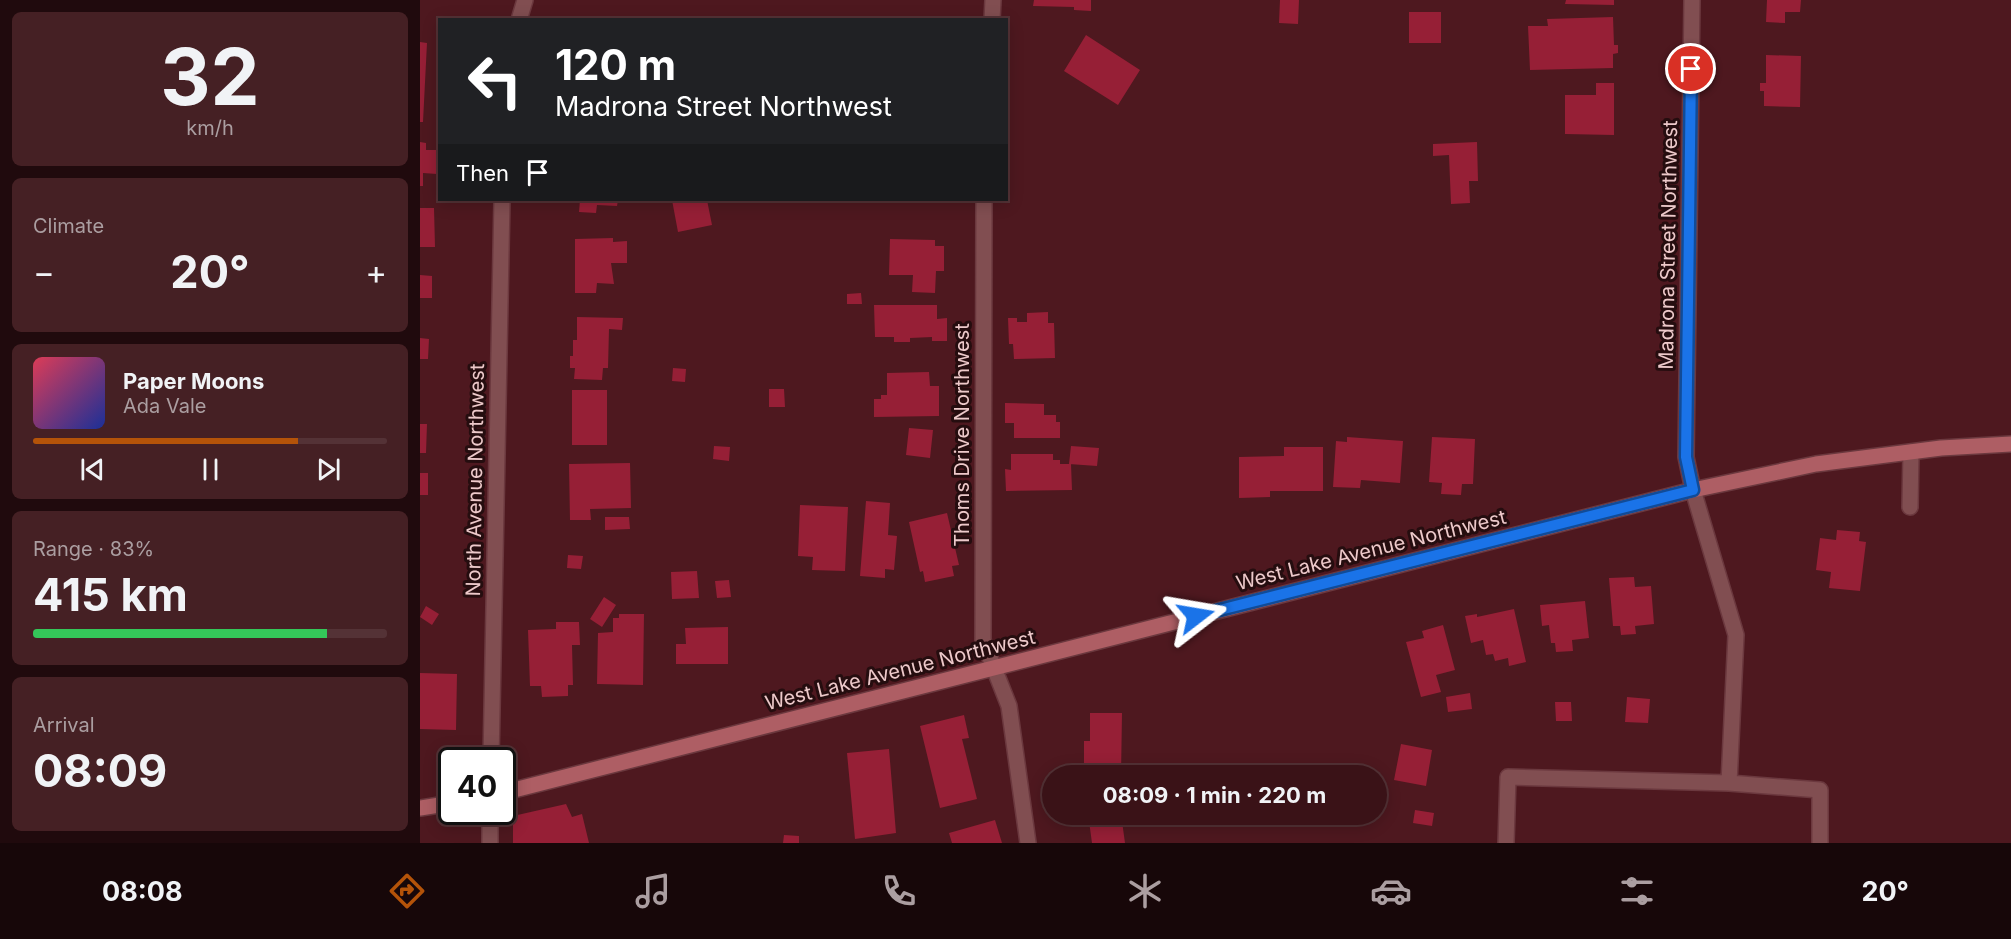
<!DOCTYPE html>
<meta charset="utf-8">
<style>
:root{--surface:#3a1217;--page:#452024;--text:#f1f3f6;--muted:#ab9ea1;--line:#543236;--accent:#b45309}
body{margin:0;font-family:Inter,sans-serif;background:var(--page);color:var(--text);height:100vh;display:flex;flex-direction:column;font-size:22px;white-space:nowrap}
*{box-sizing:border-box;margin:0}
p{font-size:20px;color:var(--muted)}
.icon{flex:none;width:33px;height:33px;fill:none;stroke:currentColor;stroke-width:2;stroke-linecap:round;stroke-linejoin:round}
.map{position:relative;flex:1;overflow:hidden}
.details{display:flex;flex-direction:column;gap:12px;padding:12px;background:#200a0d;width:420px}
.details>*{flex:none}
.hud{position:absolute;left:18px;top:18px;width:570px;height:183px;border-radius:0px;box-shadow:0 3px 15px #0003,0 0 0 2px var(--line);background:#202124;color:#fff;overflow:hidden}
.speed{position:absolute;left:18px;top:747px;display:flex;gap:12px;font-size:30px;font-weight:700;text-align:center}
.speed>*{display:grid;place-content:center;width:78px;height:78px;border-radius:50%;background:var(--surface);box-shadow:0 3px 15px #0003,0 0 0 2px var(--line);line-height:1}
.speed .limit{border:3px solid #111;border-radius:9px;background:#fff;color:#111}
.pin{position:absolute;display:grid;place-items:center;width:51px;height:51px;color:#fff;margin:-26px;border:3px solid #fff;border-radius:50%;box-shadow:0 2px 6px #0007}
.me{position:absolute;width:66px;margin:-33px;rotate:76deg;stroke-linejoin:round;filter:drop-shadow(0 0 4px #0008)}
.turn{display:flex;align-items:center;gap:21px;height:126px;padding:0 18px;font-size:27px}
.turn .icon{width:78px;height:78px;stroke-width:2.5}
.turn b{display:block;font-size:42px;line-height:51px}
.then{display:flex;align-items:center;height:57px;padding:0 18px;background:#0003;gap:12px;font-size:22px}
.big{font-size:45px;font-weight:700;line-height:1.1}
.details .card{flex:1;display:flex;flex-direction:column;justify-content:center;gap:9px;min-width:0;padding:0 21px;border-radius:9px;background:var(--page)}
.details .dial{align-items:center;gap:0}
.dial b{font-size:78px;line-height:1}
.song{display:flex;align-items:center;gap:18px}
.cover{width:72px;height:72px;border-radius:9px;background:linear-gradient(135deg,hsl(350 70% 55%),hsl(230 70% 35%))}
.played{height:6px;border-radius:3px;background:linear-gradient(90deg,var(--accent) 75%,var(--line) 75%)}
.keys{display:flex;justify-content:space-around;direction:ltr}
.heat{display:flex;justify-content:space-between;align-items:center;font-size:33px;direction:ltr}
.charge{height:9px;border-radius:4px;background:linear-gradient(90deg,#34c759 83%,var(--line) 0)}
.trip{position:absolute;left:622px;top:765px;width:345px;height:60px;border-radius:30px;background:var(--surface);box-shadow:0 3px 15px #0003,0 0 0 2px var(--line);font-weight:700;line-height:60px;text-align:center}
.dock{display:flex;height:96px;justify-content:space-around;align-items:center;background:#170709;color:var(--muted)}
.dock .icon{width:42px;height:42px}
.dock .active{color:var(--accent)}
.dock b{font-size:27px;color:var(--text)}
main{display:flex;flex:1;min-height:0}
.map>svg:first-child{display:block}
.building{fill:#961f36}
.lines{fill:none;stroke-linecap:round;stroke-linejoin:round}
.lane-casing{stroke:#6b383e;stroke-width:18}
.street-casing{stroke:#6b383e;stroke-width:18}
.secondary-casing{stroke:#6b383e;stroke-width:18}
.lane{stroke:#814e51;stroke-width:15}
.street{stroke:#814e51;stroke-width:15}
.secondary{stroke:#ae5e64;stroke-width:15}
.route-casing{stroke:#114b97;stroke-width:15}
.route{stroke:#1a73e8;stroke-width:10}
.labels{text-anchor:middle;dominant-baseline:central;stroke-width:6;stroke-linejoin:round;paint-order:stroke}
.street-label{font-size:20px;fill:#edc9ca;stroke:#250d0f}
</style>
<main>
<section class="details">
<div class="card dial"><b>32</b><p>km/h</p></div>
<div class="card"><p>Climate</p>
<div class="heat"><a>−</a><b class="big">20°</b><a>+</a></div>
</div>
<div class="card">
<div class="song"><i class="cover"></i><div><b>Paper Moons</b><p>Ada Vale</p></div></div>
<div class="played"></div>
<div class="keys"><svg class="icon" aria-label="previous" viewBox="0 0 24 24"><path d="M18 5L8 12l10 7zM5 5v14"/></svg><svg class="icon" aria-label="pause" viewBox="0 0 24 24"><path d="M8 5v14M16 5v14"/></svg><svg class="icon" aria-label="next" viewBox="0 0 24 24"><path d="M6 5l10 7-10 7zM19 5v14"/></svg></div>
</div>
<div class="card"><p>Range · 83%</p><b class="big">415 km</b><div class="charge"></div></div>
<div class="card"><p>Arrival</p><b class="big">08:09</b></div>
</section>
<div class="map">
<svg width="1591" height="843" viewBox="0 0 1591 843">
<rect width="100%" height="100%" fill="#4e181f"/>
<path class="building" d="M614 0H671V11L654 10V7L613 6Z
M860 0H879L878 24 859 23Z
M1146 0H1194V5L1145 4Z
M1347 0H1381L1380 12H1365V23L1346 22Z
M989 12H1021V43H989Z
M1193 17 1194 45H1198V53L1193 54V68L1110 70 1108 26H1128L1127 19Z
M666 35 720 70 698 105 644 71Z
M0 42 7 43 3 122H0Z
M1346 55 1381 56 1380 107 1344 106V91H1340V83H1346Z
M1176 83H1194V135L1145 134V95H1176Z
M0 142 6 143V150H18L17 174 3 173V186H0Z
M1057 142 1058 181H1049L1050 203 1031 204 1029 155 1013 156V144Z
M160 200H198L197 206 177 205 176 213 159 212Z
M252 200H287L292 225 258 232Z
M0 208H14L15 247H0Z
M193 238V242L207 241V263H191L194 284 177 283 176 293H155V239Z
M470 239 515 240V246H524V271H516L515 293 492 292 493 275H469Z
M0 275 12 276V298H0Z
M441 293 442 304H427V294Z
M454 305H517V319L527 318V341H512V337L490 338V342H474V337H455Z
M628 312V323H634L635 358 594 359 593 344H589L588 318H597V322H607V313Z
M157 317 203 318 202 330 189 329 188 368H183L182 380 154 379 155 368H150V356H153V340H157Z
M0 338 9 339 8 359H0Z
M253 368 266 369 265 382 252 381Z
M509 372 510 386H519V416L454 417V399H461V395H467V373Z
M349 389H364L365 407H349Z
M152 390H187V445H152Z
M585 403 624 404V415H636V422H640V438H594V423H585Z
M0 424H7L6 453H0Z
M489 428 513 430 510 458 486 455Z
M927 437 983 441 980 483 941 480 940 488 913 487 916 441 927 442Z
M1012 437 1055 439 1053 484H1042L1041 495 1021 494 1022 483 1009 482Z
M294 446 310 447 309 461 293 459Z
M651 446 679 448 677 466 649 464Z
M864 447H903V491H850V497L819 498V457L864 456Z
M591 454H633V460H640V464H651L652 490 586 491 585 469 591 470Z
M210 463 211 508 170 509 171 520H150L149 464Z
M0 473H8V495H0Z
M446 501 470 503 468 535 477 536 474 570 465 569V578L440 576Z
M380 505 428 507 425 571 392 570 393 557 378 556Z
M527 513 539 565 532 566 534 576 505 582 503 571 500 572 489 522Z
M185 517H209L210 529 185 530Z
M1417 530 1440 532 1439 541 1446 542 1440 591 1409 588 1411 572 1396 570 1400 538 1416 540Z
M148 555 163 556 161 569 147 568Z
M277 571 279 598 252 599 251 572Z
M1214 577 1215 587 1231 586 1234 624 1215 626 1216 634 1201 635 1200 626H1193L1189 578Z
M309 580 311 597 297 598 295 581Z
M184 597 196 605 182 627 170 619Z
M1165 601 1169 638 1152 640 1153 651 1136 652 1135 643H1131L1129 625 1122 626 1120 605Z
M6 606 19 614 12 625 0 617Z
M1094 609 1106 662 1089 666 1088 658 1075 661 1073 654 1066 655 1063 640 1051 643 1045 616 1057 614V617Z
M199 614H224L223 685 177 684 178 633 193 632V618H199Z
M136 622H159L160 645H152L153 685H148V696L122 697 121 686H110L108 630 136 629Z
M1023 625 1035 670 1016 675 1021 692 1001 697 986 642 1004 638 1002 631Z
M308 627V664H256V644H266L265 628Z
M0 673 37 674 36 730 0 729Z
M1050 693 1052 709 1028 712 1026 697Z
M1207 697 1230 699 1228 723 1205 722Z
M1135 702H1151L1152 721H1136Z
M670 713H702L701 776H664V741H670Z
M544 715 549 738 542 739 557 799 520 808 500 726Z
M981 744 1012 750 1006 786 974 780Z
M469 749 476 833 435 839 427 753Z
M146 804 152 817 162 814 169 843H93V816Z
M995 810 1014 813 1012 826 993 823Z
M668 814H701L705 843H672Z
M575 820 582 843H532L529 833Z
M364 835 379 836V843H363Z"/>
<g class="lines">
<g class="lane-casing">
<path id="lane" d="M1273 490 1316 635 1309 783
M1490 507 1491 452
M1086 843 1088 777 1309 783 1400 790V843"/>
</g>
<g class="street-casing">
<path id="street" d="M1272 0 1266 457 1273 490
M99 20 105 0
M572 20 573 0
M564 200 563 640 589 706 608 843
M71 760 82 200
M70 843V812"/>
</g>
<g class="secondary-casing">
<path id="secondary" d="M82 793 1273 490 1396 464 1521 448 1591 444
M0 808 32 803"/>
</g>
<use href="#lane" class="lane"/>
<use href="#street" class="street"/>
<use href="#secondary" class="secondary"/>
</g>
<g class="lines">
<g class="route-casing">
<path id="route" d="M776 616 1273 490 1266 457 1271 69"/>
</g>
<use href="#route" class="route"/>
</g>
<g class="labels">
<g class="street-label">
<text transform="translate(1248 245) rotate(-89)">Madrona Street Northwest</text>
<text transform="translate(542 435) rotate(-90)">Thoms Drive Northwest</text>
<text transform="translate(55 480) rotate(-89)">North Avenue Northwest</text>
<text transform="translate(951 550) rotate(-14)">West Lake Avenue Northwest</text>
<text transform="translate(480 670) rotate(-14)">West Lake Avenue Northwest</text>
</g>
</g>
</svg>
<div class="speed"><div class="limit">40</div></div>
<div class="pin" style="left:1271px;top:69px;background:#d93025"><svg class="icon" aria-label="arrive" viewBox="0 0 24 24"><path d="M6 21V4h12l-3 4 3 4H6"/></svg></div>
<svg class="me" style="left:776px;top:616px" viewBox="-20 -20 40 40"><path d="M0-17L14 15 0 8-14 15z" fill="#1a73e8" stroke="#fff" stroke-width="4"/></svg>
<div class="trip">08:09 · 1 min · 220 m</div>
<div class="hud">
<div class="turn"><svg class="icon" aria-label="left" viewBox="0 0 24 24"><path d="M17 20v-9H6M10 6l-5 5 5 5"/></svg><div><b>120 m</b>Madrona Street Northwest</div></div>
<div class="then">Then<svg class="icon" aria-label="arrive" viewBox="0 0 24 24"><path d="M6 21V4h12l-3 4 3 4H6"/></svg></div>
</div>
</div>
</main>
<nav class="dock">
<b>08:08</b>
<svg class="icon active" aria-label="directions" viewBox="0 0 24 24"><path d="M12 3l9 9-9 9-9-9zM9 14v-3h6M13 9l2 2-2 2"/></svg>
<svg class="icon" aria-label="music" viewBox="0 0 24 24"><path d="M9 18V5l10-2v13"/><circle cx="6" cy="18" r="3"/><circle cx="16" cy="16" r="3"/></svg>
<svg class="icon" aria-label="phone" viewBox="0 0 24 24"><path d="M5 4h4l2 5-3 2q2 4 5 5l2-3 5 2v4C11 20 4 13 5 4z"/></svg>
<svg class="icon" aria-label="climate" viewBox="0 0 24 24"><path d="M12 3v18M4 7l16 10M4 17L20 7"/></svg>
<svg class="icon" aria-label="car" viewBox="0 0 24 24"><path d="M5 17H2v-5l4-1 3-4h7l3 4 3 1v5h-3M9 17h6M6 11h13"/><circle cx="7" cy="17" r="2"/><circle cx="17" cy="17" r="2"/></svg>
<svg class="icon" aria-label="filters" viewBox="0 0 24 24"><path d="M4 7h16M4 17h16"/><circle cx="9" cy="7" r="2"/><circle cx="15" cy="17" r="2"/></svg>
<b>20°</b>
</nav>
